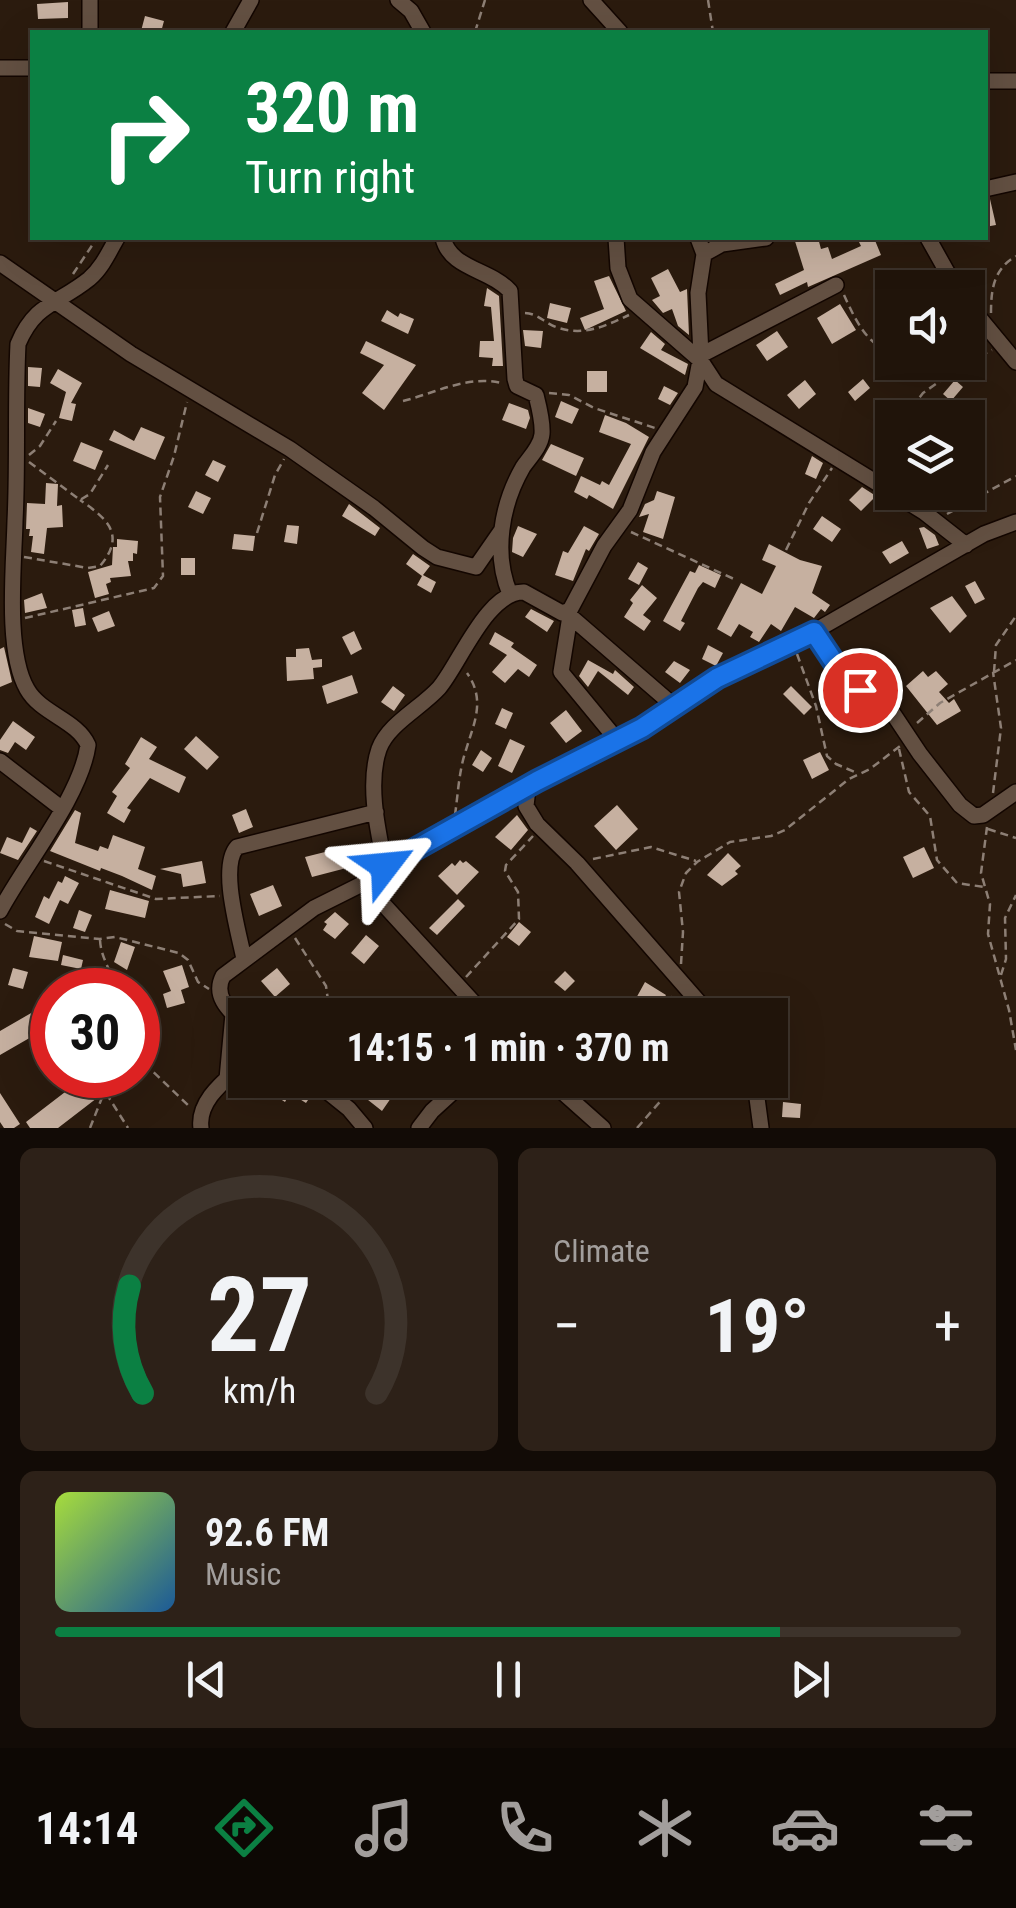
<!DOCTYPE html>
<meta charset="utf-8">
<style>
:root{--surface:#20140a;--page:#2d2118;--text:#f1f3f6;--muted:#a29e9c;--line:#3d332b;--accent:#0b8043}
body{margin:0;font-family:"Roboto Condensed",sans-serif;background:var(--page);color:var(--text);height:100vh;display:flex;flex-direction:column;font-size:38px;white-space:nowrap}
*{box-sizing:border-box;margin:0}
p{font-size:32px;color:var(--muted)}
.icon{flex:none;width:55px;height:55px;fill:none;stroke:currentColor;stroke-width:2;stroke-linecap:round;stroke-linejoin:round}
.map{position:relative;height:1128px;overflow:hidden}
.side{display:flex;flex-direction:column;gap:20px;padding:20px;background:#120b06;flex:1}
.side>*{flex:none}
.top-card{position:absolute;left:30px;top:30px;width:958px;height:210px;border-radius:0px;box-shadow:0 10px 40px #0002,0 0 0 2px var(--line);background:#0b8043;color:#fff;overflow:hidden}
.tools{position:absolute;left:875px;top:270px;display:grid;gap:20px}
.tools a{display:grid;place-items:center;width:110px;height:110px;border-radius:0px;background:var(--surface);box-shadow:0 10px 40px #0002,0 0 0 2px var(--line);font-size:50px}
.speed{position:absolute;left:30px;top:968px;display:flex;gap:20px;font-size:50px;font-weight:700;text-align:center}
.speed>*{display:grid;place-content:center;width:130px;height:130px;border-radius:50%;background:var(--surface);box-shadow:0 10px 40px #0002,0 0 0 2px var(--line);line-height:1}
.speed .limit{border:15px solid #d22;background:#fff;color:#111}
.pin{position:absolute;display:grid;place-items:center;width:85px;height:85px;color:#fff;margin:-42px;border:5px solid #fff;border-radius:50%;box-shadow:0 2px 10px #0007}
.me{position:absolute;width:110px;margin:-55px;rotate:61deg;stroke-linejoin:round;filter:drop-shadow(0 0 8px #0008)}
.turn{display:flex;align-items:center;gap:35px;height:210px;padding:0 50px;font-size:45px}
.turn .icon{width:130px;height:130px;stroke-width:2.5}
.turn b{display:block;font-size:70px;line-height:85px}
.big{font-size:75px;font-weight:700;line-height:1.1}
.side .card{flex:1;display:flex;flex-direction:column;justify-content:center;gap:15px;min-width:0;padding:0 35px;border-radius:15px;background:var(--page)}
.side .dial{align-items:center;gap:0}
.dial svg{height:260px;overflow:visible;fill:none;stroke:var(--line);stroke-width:7;stroke-linecap:round;text-anchor:middle}
.dial text{fill:var(--text);stroke:none}
.song{display:flex;align-items:center;gap:30px}
.cover{width:120px;height:120px;border-radius:15px;background:linear-gradient(135deg,hsl(80 70% 55%),hsl(210 70% 35%))}
.played{height:10px;border-radius:5px;background:linear-gradient(90deg,var(--accent) 80%,var(--line) 80%)}
.keys{display:flex;justify-content:space-around;direction:ltr}
.heat{display:flex;justify-content:space-between;align-items:center;font-size:55px;direction:ltr}
.side .tiles{flex:1;display:grid;gap:20px;grid-template-columns:1fr 1fr}
.card:last-child{grid-column:span 2}
.trip{position:absolute;left:228px;top:998px;width:560px;height:100px;border-radius:0px;background:var(--surface);box-shadow:0 10px 40px #0002,0 0 0 2px var(--line);font-weight:700;line-height:100px;text-align:center}
.tabs{display:flex;height:160px;justify-content:space-around;align-items:center;background:#0d0804;color:var(--muted)}
.tabs .icon{width:70px;height:70px}
.tabs .current{color:var(--accent)}
.tabs b{font-size:45px;color:var(--text)}
.map>svg:first-child{display:block}
.building{fill:#c6b0a0}
.lines{fill:none;stroke-linecap:round;stroke-linejoin:round}
.minor-casing{stroke:#130600;stroke-width:18}
.path{stroke:#8d7f75;stroke-width:2.5;stroke-dasharray:8 5;stroke-linecap:butt}
.minor{stroke:#635042;stroke-width:15}
.route-casing{stroke:#114b97;stroke-width:25}
.route{stroke:#1a73e8;stroke-width:18}
</style>
<div class="map">
<svg width="1016" height="1128" viewBox="0 0 1016 1128">
<rect width="100%" height="100%" fill="#2b1b0e"/>
<path class="building" d="M68 2V18L38 19 37 4Z
M145 16 164 21 161 32 141 31Z
M990 199 996 225 985 227V200Z
M794 238H818L821 249 828 247 832 259 861 246 857 238H874L881 255 808 287 807 282 780 295 775 284 804 270Z
M668 269 680 292 687 289 689 335 678 326 672 309 663 313 652 300 660 296 651 278Z
M609 276 626 311 585 330 580 318 604 309 594 281Z
M487 288 499 296 503 366H492L493 358 479 357 480 341H494L491 307 484 306Z
M550 303 571 308 567 323 547 318Z
M840 304 856 330 832 344 817 318Z
M387 310 398 317 400 313 414 319 408 334 381 321Z
M523 330 543 331 541 348 525 346Z
M777 331 788 347 767 361 756 345Z
M651 332 665 344 661 350 688 364 685 375 640 348Z
M973 335 984 345 973 356 968 351V341Z
M366 341 416 365 384 410 362 393 384 365 360 353Z
M28 367 42 368 40 387 28 386Z
M58 369 82 383 71 403 76 404 72 421 59 418 66 392 50 383Z
M587 371H607V392H587Z
M863 379 870 388 855 401 848 392Z
M805 380 816 394 799 409 787 395Z
M955 380 963 387 951 401 943 394Z
M664 386 678 393 670 405 658 399Z
M561 401 579 409 572 424 555 417Z
M509 403 528 410 530 418 526 429 502 420Z
M28 408 45 414 40 427 28 423Z
M605 415 626 423 649 437 613 509 589 495 587 499 574 492 581 476 600 485 602 481 609 485 631 444 599 432Z
M141 427 165 437 155 460 109 440 114 430 134 441Z
M81 442 103 451 95 470 73 461Z
M551 444 584 458 576 476 542 460Z
M812 456 823 463 816 479 805 474Z
M213 460 226 466 218 482 205 475Z
M46 483 58 484 57 506 62 505 63 527 47 528 44 554 31 552 33 536H29L30 529H26L27 503 45 504Z
M862 487 876 496 861 511 849 500Z
M196 491 211 498 203 514 188 507Z
M657 491 675 497 663 539 643 532 649 514 639 517 645 504 654 500Z
M349 504 380 528 375 536 342 516Z
M822 516 841 529 832 542 813 529Z
M287 525 299 526 297 544 284 542Z
M518 526 537 534 523 557 512 552 513 538Z
M584 526 599 534 589 551 586 549 573 581 555 575 563 551 568 553Z
M924 527 935 535 939 545 927 549 919 528Z
M234 534 255 536 253 551 232 549Z
M117 539 138 541 137 554 133 553V561H128L131 576 110 578 111 582 106 584 109 594 95 598 88 572 112 565 113 547H117Z
M902 541 909 553 890 564 882 552Z
M769 544 800 560 822 566 812 593 830 605 825 612 821 609 814 618 795 607 781 631 771 624 759 642 750 637 753 632 739 624 731 637 717 629 741 583 762 594 776 566 762 560Z
M413 554 430 566 423 575 436 582 431 593 417 585 422 576 406 564Z
M181 558H195V575H181Z
M638 562 648 568 639 585 628 579Z
M699 565 721 575 715 588 703 582 698 588 681 621 685 623 680 631 663 621 690 571 695 573Z
M975 581 985 599 975 604 965 586Z
M642 585 657 598 643 615 651 621 644 631 624 617 633 603 630 600Z
M42 593 47 608 25 613 24 600Z
M952 596 967 616 950 633 930 608Z
M83 608 86 625 75 627 72 610Z
M531 609 554 621 547 632 525 617Z
M109 611 115 626 98 632 92 618Z
M354 631 362 649 351 655 342 637Z
M495 632 514 643 511 647 537 665 529 677 518 669 505 683 492 672 507 655 489 644Z
M708 645 723 653 716 666 702 659Z
M4 647 12 682 0 687V649Z
M309 648 312 660 322 659V667L313 668 314 679 287 681 286 657H296V649Z
M588 660 613 674 615 670 634 687 628 695 598 671 588 687 579 676Z
M674 661 690 670 680 683 665 672Z
M923 671 928 677 936 671 948 684 939 692 949 703 954 699 961 711 937 725 906 686Z
M352 675 358 693 327 704 322 686Z
M393 686 405 695 394 711 381 702Z
M791 686 812 707 804 715 783 694Z
M502 708 513 713 506 729 495 724Z
M566 710 582 731 566 743 550 723Z
M13 721 35 737 26 750 15 742 8 753 0 750V740Z
M196 736 219 757 207 770 184 749Z
M141 737 157 747 149 759 186 777 179 793 150 778 127 808 131 810 124 823 107 813 117 796 112 792 130 768 125 764Z
M510 739 525 746 512 773 498 766Z
M481 750 492 758 483 772 472 765Z
M820 752 829 770 812 779 803 760Z
M617 805 638 829 616 850 594 826Z
M246 809 253 827 239 833 232 815Z
M75 810 81 813 75 843 98 851 100 846 108 849 113 835 145 847 138 869 156 876 152 890 122 876 101 868 100 871 50 851Z
M517 815 528 830 511 850 495 837Z
M30 827 37 831 18 860 0 853 7 837 22 843Z
M353 845 358 865 312 877 305 857Z
M924 847 934 868 913 878 903 857Z
M728 853 741 866 735 871 738 874 722 886 707 875Z
M460 860 463 863 466 861 479 872 457 895 438 876 452 863 455 866Z
M202 861 206 883 183 887 181 874 160 869Z
M65 876 79 883 68 904 60 900 49 924 35 917 44 896 49 899 58 881 62 883Z
M273 885 282 906 259 916 250 894Z
M110 890 149 901 145 918 105 909Z
M458 899 465 906 437 935 429 928Z
M79 910 92 915 85 932 73 928Z
M335 912 349 924 335 939 323 930 327 924 324 922Z
M519 922 531 932 519 946 507 937Z
M366 935 379 946 364 964 351 953Z
M34 936 62 942 58 961 29 957Z
M121 942 135 947 127 970 114 962Z
M63 955 83 960 81 969 61 965Z
M182 965 189 987 181 990 185 1003 167 1008 163 994 171 991 163 971Z
M13 968 28 972 23 989 8 985Z
M277 968 290 984 275 997 261 981Z
M565 971 575 981 565 991 554 982Z
M645 982 666 995 654 1015H643L647 1009 634 1002Z
M52 1001V1025L0 1055V1031Z
M98 1075 104 1083 93 1092 97 1098 58 1128H30L26 1122 82 1079 86 1083Z
M280 1080H290L298 1086 300 1082 312 1094 306 1103 290 1093 285 1102 271 1093Z
M381 1080H394L400 1085 382 1111 363 1096Z
M419 1080H438L444 1085 429 1099 414 1086Z
M0 1093 20 1124 14 1128H4L0 1122Z
M783 1102 801 1104 800 1118 782 1117Z"/>
<g class="lines">
<g class="minor-casing">
<path id="minor" d="M90 0V32
M398 0 411 11 423 32
M591 0 620 32
M233 32 251 0
M0 68H32
M985 81H1016
M985 189 1016 182
M443 238C450 269 490 269 510 291L515 379 517 386 536 395C539 407 543 422 542 434 541 446 530 457 523 467 501 505 493 554 510 594
M616 238 618 268 630 299 701 361 716 384 924 512 966 545
M928 238 956 288
M704 254 722 244 766 238
M0 263 131 354 290 449 374 508 423 548 437 557 476 567 501 531
M968 304 1016 362
M701 355 836 285
M567 613 570 616 561 672 617 740
M570 616 674 706
M814 632 849 680 886 703 920 754 960 805 974 816 983 815 1016 792
M0 761 61 808
M385 866C378 831 367 784 379 749 388 724 421 708 439 688 459 665 487 591 524 592L562 613 570 610 604 546 630 510 653 452 695 387 701 355 698 293 704 254 698 238
M364 883 485 1015
M0 911C25 864 81 796 88 745 77 720 41 714 27 689 5 651 14 565 15 521 18 462 15 403 18 344 35 303 58 304 89 279 102 268 109 252 117 238
M244 959C239 933 219 867 237 847L376 812
M710 1015 577 863 537 824 526 806 528 788 537 781 642 728 717 679 794 643 984 534 1016 522
M245 1026C231 1012 212 997 223 976L314 908 364 883 385 866 528 788
M227 1079 233 1014
M313 1080 349 1109 365 1128
M549 1080 603 1128
M750 1080 757 1098 761 1128
M201 1128C197 1100 227 1079 245 1062
M419 1128 432 1111 466 1080"/>
</g>
<path class="path" d="M708 0 713 32
M475 32 485 0
M73 274 97 238
M844 295C855 319 866 344 892 353
M525 313C539 314 543 322 556 327 583 337 605 326 629 315
M991 313C991 288 994 269 1016 256
M968 361 992 350
M549 393 569 395 594 408 655 428
M403 401C435 393 468 375 501 383
M904 418 923 393 967 362
M29 455 40 446 56 421
M29 462 80 500 90 494 108 465
M878 468 892 438
M947 514 1016 476
M631 532 734 579
M257 533 275 475 284 459
M786 550 809 503 832 468
M24 557 88 568 100 566C127 534 106 518 80 500
M25 618 154 588 163 576 160 497 174 456 187 402
M797 654 816 706 827 756 836 764 857 773
M994 672 996 645 1016 616
M917 723 940 703 1016 660
M899 749 909 792 930 816 937 860 957 883 984 887
M993 793 1001 728 993 672
M455 815C458 794 459 770 466 750 474 723 486 700 467 673
M987 827 981 873 990 904 988 934 1009 1010 1016 1050
M988 829 1016 838
M593 859 651 847 696 861
M44 861 156 899 220 896
M5 924 17 931 100 939 115 937 179 953 188 960 198 982 209 989
M295 938 326 986 330 1015
M100 940C101 959 112 971 116 990
M681 964 683 932 679 892 686 873 697 862 730 842 771 836 785 830 849 779 870 769 900 746
M1001 975 1006 959 1005 918 1016 895
M466 977 519 919 518 892 505 871 506 865 533 836
M663 1015 673 995
M138 1052 146 1065 190 1107
M106 1093 128 1128
M90 1128 111 1075
M637 1128 665 1096 669 1080"/>
<use href="#minor" class="minor"/>
</g>
<g class="lines">
<g class="route-casing">
<path id="route" d="M385 866 537 781 642 728 717 678 814 632 836 665 860 690"/>
</g>
<use href="#route" class="route"/>
</g>
</svg>
<div class="tools">
<a><svg class="icon" aria-label="sound" viewBox="0 0 24 24"><path d="M4 9h4l5-4v14l-5-4H4zM17 9q2 3 0 6"/></svg></a>
<a><svg class="icon" aria-label="layers" viewBox="0 0 24 24"><path d="M12 4l9 5-9 5-9-5zM3 14l9 5 9-5"/></svg></a>
</div>
<div class="speed"><div class="limit">30</div></div>
<div class="pin" style="left:860px;top:690px;background:#d93025"><svg class="icon" aria-label="arrive" viewBox="0 0 24 24"><path d="M6 21V4h12l-3 4 3 4H6"/></svg></div>
<svg class="me" style="left:385px;top:866px" viewBox="-20 -20 40 40"><path d="M0-17L14 15 0 8-14 15z" fill="#1a73e8" stroke="#fff" stroke-width="4"/></svg>
<div class="trip">14:15 · 1 min · 370 m</div>
<div class="top-card">
<div class="turn"><svg class="icon" aria-label="right" viewBox="0 0 24 24"><path d="M7 20v-9h11M14 6l5 5-5 5"/></svg><div><b>320 m</b>Turn right</div></div>
</div>
</div>
<section class="side">
<div class="tiles">
<div class="card dial"><svg viewBox="0 0 100 80">
<path d="M14 69A42 42 0 1 1 86 69"/>
<path d="M14 69A42 42 0 0 1 10 36" stroke="#0b8043"/>
<text x="50" y="56" font-size="32" font-weight="700">27</text>
<text x="50" y="72" font-size="11">km/h</text>
</svg></div>
<div class="card"><p>Climate</p>
<div class="heat"><a>−</a><b class="big">19°</b><a>+</a></div>
</div>
<div class="card">
<div class="song"><i class="cover"></i><div><b>92.6 FM</b><p>Music</p></div></div>
<div class="played"></div>
<div class="keys"><svg class="icon" aria-label="previous" viewBox="0 0 24 24"><path d="M18 5L8 12l10 7zM5 5v14"/></svg><svg class="icon" aria-label="pause" viewBox="0 0 24 24"><path d="M8 5v14M16 5v14"/></svg><svg class="icon" aria-label="next" viewBox="0 0 24 24"><path d="M6 5l10 7-10 7zM19 5v14"/></svg></div>
</div>
</div>
</section>
<nav class="tabs">
<b>14:14</b>
<svg class="icon current" aria-label="directions" viewBox="0 0 24 24"><path d="M12 3l9 9-9 9-9-9zM9 14v-3h6M13 9l2 2-2 2"/></svg>
<svg class="icon" aria-label="music" viewBox="0 0 24 24"><path d="M9 18V5l10-2v13"/><circle cx="6" cy="18" r="3"/><circle cx="16" cy="16" r="3"/></svg>
<svg class="icon" aria-label="phone" viewBox="0 0 24 24"><path d="M5 4h4l2 5-3 2q2 4 5 5l2-3 5 2v4C11 20 4 13 5 4z"/></svg>
<svg class="icon" aria-label="climate" viewBox="0 0 24 24"><path d="M12 3v18M4 7l16 10M4 17L20 7"/></svg>
<svg class="icon" aria-label="car" viewBox="0 0 24 24"><path d="M5 17H2v-5l4-1 3-4h7l3 4 3 1v5h-3M9 17h6M6 11h13"/><circle cx="7" cy="17" r="2"/><circle cx="17" cy="17" r="2"/></svg>
<svg class="icon" aria-label="filters" viewBox="0 0 24 24"><path d="M4 7h16M4 17h16"/><circle cx="9" cy="7" r="2"/><circle cx="15" cy="17" r="2"/></svg>
</nav>
